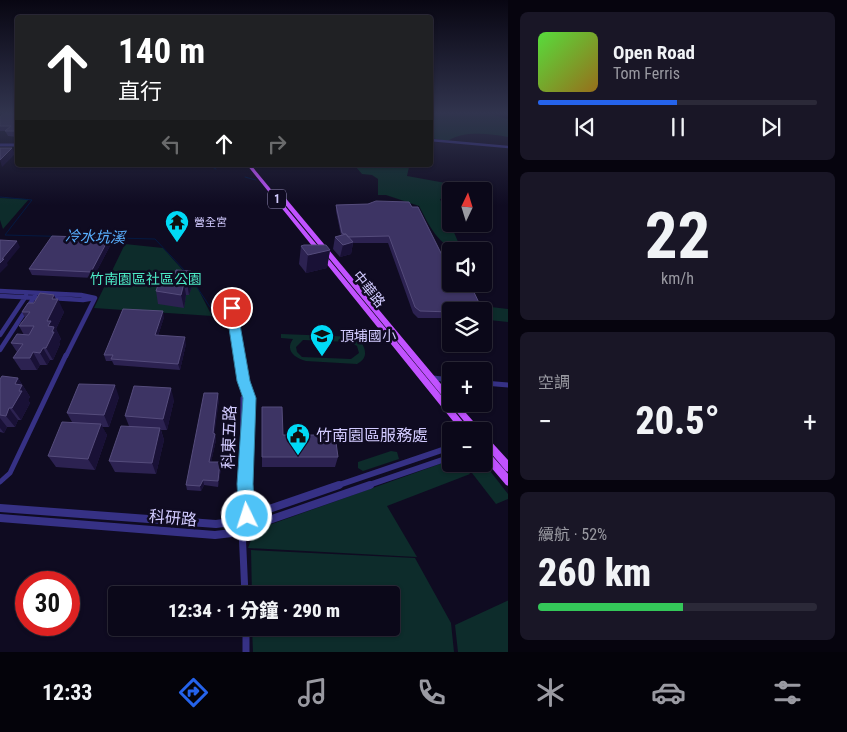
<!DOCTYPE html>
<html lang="zh-TW">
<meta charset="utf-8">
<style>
:root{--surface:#0b0819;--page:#191626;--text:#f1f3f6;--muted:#9a9aa2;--line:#2b2938;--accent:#2563eb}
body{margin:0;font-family:"Roboto Condensed","Noto Sans TC",sans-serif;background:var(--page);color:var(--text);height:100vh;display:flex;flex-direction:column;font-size:19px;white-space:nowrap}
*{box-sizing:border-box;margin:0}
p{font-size:16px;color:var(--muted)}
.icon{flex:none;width:28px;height:28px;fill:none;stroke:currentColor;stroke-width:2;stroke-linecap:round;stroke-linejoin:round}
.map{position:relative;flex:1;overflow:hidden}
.sheet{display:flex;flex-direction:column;gap:12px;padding:12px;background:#06040e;width:339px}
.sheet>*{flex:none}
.top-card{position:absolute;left:15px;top:15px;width:418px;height:152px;border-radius:5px;box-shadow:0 1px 4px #0004,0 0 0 1px var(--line);background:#202124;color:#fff;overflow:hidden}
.needle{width:32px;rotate:4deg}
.tools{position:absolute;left:442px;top:182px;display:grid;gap:10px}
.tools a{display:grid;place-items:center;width:50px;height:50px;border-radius:5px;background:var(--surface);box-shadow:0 1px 4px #0004,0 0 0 1px var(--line);font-size:25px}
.speed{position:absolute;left:15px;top:571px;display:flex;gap:10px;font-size:25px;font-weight:700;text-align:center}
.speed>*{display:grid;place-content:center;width:65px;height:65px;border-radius:50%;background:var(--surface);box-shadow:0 1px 4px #0004,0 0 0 1px var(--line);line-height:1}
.speed .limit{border:8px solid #d22;background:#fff;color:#111}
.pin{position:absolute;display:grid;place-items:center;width:42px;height:42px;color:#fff;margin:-21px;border:2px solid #fff;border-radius:50%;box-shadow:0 1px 5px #0007}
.me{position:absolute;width:55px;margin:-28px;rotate:356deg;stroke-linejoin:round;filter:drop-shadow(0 0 4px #0008)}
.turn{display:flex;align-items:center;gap:18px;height:105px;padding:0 20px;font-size:22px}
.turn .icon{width:65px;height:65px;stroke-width:2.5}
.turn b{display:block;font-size:35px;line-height:42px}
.lanes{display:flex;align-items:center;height:48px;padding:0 20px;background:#0003;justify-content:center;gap:25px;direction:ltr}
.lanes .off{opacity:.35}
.big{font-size:38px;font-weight:800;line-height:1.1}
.sheet .widget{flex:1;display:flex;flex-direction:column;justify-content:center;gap:8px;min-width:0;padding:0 18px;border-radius:8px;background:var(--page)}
.sheet .dial{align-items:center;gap:0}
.dial b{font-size:65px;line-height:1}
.song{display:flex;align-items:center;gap:15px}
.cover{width:60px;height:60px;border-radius:8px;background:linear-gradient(135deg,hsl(110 70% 55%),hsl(40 70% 35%))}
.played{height:5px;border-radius:2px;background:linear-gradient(90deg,var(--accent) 50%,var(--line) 50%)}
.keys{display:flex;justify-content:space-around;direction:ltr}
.heat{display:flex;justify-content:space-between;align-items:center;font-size:28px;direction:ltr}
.charge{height:8px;border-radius:4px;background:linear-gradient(90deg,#34c759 52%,var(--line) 0)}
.trip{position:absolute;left:108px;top:586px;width:292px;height:50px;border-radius:5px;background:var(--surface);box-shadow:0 1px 4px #0004,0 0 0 1px var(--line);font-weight:800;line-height:50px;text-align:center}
.tab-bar{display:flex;height:80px;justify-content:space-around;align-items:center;background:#04030a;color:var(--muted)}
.tab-bar .icon{width:35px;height:35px}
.tab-bar .active{color:var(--accent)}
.tab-bar b{font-size:22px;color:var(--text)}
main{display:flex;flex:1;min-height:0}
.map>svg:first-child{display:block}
.green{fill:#0d2c2b;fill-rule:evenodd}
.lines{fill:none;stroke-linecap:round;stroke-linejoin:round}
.stream{stroke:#041941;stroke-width:1}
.minor-far3{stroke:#363185;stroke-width:2.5}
.minor-far2{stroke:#363185;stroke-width:4.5}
.minor-far1{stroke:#363185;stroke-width:5}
.minor{stroke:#363185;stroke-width:7}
.tertiary-far2{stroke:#363185;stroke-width:3}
.tertiary-far1{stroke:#363185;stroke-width:6}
.tertiary{stroke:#363185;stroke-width:8}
.primary{fill:#c152ff;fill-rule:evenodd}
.wall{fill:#2c2251}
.shaded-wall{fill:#191136}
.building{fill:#3d3464;stroke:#554c7c}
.route{fill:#4fc3f7;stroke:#337fa1}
.labels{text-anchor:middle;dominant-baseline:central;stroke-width:5;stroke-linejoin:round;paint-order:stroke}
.far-poi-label{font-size:11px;fill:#d2cbff;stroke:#0f0b21;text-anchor:start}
.shield{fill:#0f0b21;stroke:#9891bc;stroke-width:1}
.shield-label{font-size:12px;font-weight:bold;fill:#d2cbff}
.park-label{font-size:14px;fill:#4ceac5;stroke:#0f0b21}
.street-label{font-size:14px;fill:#d2cbff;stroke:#0f0b21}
.poi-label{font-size:14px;fill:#d2cbff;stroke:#0f0b21;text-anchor:start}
.water-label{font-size:15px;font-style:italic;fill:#59b0ff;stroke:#0f0b21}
.near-poi-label{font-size:16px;fill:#d2cbff;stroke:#0f0b21;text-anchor:start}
.near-street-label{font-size:16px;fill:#d2cbff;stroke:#0f0b21}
</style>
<main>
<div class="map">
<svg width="509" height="652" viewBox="0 0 509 652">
<rect width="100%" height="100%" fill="#0f0b21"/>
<path class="green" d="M430 113H486L508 119V137C490 134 464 130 448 141L430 138Z
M430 160 432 167H409L407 176 451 184V197L440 199 461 249C439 249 428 223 419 206L386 195H378V179L372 175 362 174 356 167 430 165Z
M0 198 29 199 3 229 0 220Z
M125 244 163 248 196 285 212 316 94 308Z
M482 306 508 309V322L489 320Z
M281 334 358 337C365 347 370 357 357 364L306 361C294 358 285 350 293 339L281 338ZM303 340 350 342 357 346 359 353 351 359 302 357 297 352 296 347Z
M391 451 397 452 399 459 363 471 358 468V462Z
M451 460V464H464L470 474 387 506 417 557 248 548 255 530Z
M487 467 508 494V499L496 504 472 473Z
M251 550 415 558 451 623 454 652H253L252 628H391V595H252Z
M509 600 508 652H458L455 625Z"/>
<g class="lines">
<path class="stream" d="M208 165 216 169
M245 177 256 180
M0 197 32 200 5 235 155 239 185 271
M191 278 210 307 228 314"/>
<path class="minor-far3" d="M430 140 509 147"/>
<path class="minor-far2" d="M0 291 81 295 95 298
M0 296 41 298
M51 298 83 300 95 298
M232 308 239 356
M0 335 26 296
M0 350 35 296
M66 356 95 298"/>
<path class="minor-far1" d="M239 355 243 381 249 398 245 486
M433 378 451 380
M484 383 509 385
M0 482 10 473 66 355
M242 486 243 398 247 394"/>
<path class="minor" d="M242 519V485
M242 529 247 516 245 485
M242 529 245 595
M246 628V652"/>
<path class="tertiary-far2" d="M0 145H18"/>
<path class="tertiary-far1" d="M336 486 451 447
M366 486 451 457"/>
<path class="tertiary" d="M0 508 216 524 231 522 339 485
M0 518 215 535 232 533 370 485"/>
<path class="primary" d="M247 165H251L469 429 470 431H461Z
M274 189H278L451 396V404H458L480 429 481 431H472L450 404 448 403 274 191Z
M484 437H487L509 461V472L506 471 484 445Z
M484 449 487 450 509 475V486L506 485 484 459Z"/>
</g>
<path class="wall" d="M18 113V137L8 136 5 131H0V117Z
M368 204 451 311V318H418L413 313 388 243H353L351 254 340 257 333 249 335 237 341 235 336 211V205Z
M111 244 93 278 32 275 29 269Z
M301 246 330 250 327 268 306 273 299 264Z
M176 270 193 283 189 295H186L184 308 158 304 156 291 171 286Z
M56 299 64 312 56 329 61 339 59 342 60 344 53 360H50L47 365H40L37 370H21L13 358 17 352 11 343 24 335 19 326 25 318 22 312 34 303Z
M164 317 158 336 186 344 180 370 114 365 112 361H106L104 355Z
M18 378 30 397 28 400 30 403 21 420H18L15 427H7L4 433 0 432V379Z
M119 397 109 427H102L107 435 95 470 56 467 48 456 72 422 67 413Z
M219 399 214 434H215L216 440 211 462 221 468 218 487 204 485 201 491 187 490 186 485Z
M174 400 167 430H161L164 440 156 474 115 472 109 461 129 426 125 416Z
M262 417 283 435 338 457 335 467H262Z"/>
<path class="shaded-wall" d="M12 148 15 154 2 167 0 160Z
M109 238 111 244 93 278 91 272Z
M17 241 20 247 7 263 8 265 0 273V263L2 259Z
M353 242 351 254 340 257 343 245Z
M330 250 327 268 306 273 308 255Z
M191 271 193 283 189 295 187 283Z
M184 283 186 295 184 308 181 295Z
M54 295 57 301 58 299 64 312 56 329 61 339 59 342 60 344 53 360 46 348 48 326 47 321 52 299Z
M163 311 164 317 156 342 155 335Z
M185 337 186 344 180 370 178 364Z
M43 348 50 360 47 365 40 353Z
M33 352 40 365 37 370 30 358Z
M18 378 30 397 28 400 30 403 21 420 12 408 15 384Z
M115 385 119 397 109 427 104 415Z
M171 388 174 400 167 430 163 419Z
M218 393 219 399 214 439 213 433Z
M9 408 18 420 15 427 6 416Z
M0 418 7 427 4 433 0 428Z
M101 424 107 435 95 470 88 459Z
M160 428 164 440 156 474 152 463Z
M215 434 216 440 210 467 209 462Z
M220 462 221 468 218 487V481Z
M203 480 204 485 201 491 200 486Z"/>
<path class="building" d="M4 113H18V131H5L11 126H0V117Z
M0 148H12L0 160Z
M376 201 409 202 412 207H418L446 263H451V284H470L483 311H451V312L420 311 415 307 389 236 348 237 346 234H344L342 233 336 205 368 204Z
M346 234 353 242 343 245 335 237Z
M52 236 109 238 91 272 29 269Z
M0 240 17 241 2 259H4L0 263Z
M304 245H326L330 250 308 255 301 246Z
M176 270 191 271 187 283H184L181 295 156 291 158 285 171 286Z
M40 293 54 295 52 299H58L47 321H51L48 326 54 327 52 332H54L46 348H43L40 353 33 352 30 358H13L23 344 11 343 17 334 29 335 34 326H19L30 312H22L28 303H34Z
M123 309 163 311 155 335 185 337 178 364 111 359 113 355H104Z
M2 376 18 378 15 384 22 385 19 391H22L12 408H9L6 416 0 415V379Z
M79 384 115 385 104 415 67 413Z
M134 386 171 388 163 419 125 416Z
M204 393H218L213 433 215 434 209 462H220L218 481 203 480 200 486 186 485Z
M262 407H282L283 435H335L338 457H262Z
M62 422 101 424 88 459 48 456Z
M121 426 160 428 152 463 109 461Z"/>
<linearGradient id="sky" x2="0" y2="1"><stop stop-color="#080612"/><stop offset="0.55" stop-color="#31344e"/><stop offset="1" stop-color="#31344e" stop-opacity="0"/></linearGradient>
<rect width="509" height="205" fill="url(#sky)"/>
<path class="route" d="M232 305 237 308 250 381 256 398 253 484 255 516 253 522 247 524 241 522 239 516 237 484 243 398 237 381 226 308Z"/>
<defs>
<g id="temple-pin" transform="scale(1.25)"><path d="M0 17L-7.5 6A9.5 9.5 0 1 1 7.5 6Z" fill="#00daf6" stroke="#0f0b21"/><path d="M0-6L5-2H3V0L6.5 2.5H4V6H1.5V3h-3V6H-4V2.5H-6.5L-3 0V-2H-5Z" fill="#111"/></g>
<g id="school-pin" transform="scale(1.25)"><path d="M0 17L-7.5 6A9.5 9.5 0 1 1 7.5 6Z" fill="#00daf6" stroke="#0f0b21"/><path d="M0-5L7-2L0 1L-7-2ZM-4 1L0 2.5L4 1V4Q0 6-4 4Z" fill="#111"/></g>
<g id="civic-pin" transform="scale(1.25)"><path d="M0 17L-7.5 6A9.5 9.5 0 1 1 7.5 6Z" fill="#00daf6" stroke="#0f0b21"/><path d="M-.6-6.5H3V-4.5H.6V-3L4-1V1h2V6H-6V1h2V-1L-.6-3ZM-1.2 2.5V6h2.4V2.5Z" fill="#111"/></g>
</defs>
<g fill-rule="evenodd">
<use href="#temple-pin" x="177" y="222"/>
<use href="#school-pin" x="322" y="336"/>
<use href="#civic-pin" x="298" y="435"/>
</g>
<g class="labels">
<g class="far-poi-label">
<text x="194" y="222">營全宮</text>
</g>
<rect class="shield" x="268" y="189.5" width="18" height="19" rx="4"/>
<g class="shield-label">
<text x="277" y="199">1</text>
</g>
<g class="park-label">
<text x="146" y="279">竹南園區社區公園</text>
</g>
<g class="street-label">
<text transform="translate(369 289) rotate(51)">中華路</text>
</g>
<g class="poi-label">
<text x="340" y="336">頂埔國小</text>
</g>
<g class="water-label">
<text transform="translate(95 237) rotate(2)">冷水坑溪</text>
</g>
<g class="near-poi-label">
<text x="316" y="435">竹南園區服務處</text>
</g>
<g class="near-street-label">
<text transform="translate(229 437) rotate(-88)">科東五路</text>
<text transform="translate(173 518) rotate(5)">科研路</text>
</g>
</g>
</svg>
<div class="tools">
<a><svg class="needle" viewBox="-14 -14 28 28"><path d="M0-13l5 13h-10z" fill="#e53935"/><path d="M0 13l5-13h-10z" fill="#9a9aa2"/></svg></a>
<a><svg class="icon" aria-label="sound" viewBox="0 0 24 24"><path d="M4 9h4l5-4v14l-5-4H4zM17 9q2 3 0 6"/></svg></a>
<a><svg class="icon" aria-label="layers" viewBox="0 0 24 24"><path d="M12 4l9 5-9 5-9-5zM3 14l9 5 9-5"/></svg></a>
<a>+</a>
<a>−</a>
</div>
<div class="speed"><div class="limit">30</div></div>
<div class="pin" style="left:232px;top:308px;background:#d93025"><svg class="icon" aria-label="arrive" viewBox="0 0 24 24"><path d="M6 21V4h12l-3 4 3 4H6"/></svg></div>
<svg class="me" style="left:247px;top:516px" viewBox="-20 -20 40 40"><circle r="17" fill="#4fc3f7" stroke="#fff" stroke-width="3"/><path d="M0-11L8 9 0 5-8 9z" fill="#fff"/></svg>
<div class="trip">12:34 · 1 分鐘 · 290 m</div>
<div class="top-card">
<div class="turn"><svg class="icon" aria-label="ahead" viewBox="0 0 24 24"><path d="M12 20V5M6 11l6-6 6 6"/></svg><div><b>140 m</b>直行</div></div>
<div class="lanes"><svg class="icon off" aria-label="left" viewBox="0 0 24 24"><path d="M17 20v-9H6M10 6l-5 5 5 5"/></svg><svg class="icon" aria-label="ahead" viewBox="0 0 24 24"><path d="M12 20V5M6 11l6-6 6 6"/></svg><svg class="icon off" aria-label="right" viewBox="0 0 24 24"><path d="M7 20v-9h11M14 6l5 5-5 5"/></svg></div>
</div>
</div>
<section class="sheet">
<div class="widget">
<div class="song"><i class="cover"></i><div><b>Open Road</b><p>Tom Ferris</p></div></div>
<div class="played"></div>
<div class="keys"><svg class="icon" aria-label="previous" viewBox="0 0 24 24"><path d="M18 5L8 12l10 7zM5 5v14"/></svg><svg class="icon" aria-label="pause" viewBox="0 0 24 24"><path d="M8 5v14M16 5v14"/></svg><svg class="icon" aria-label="next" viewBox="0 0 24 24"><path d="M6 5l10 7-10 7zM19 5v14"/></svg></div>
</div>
<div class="widget dial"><b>22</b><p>km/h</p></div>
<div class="widget"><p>空調</p>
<div class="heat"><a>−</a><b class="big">20.5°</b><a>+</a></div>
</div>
<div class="widget"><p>續航 · 52%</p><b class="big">260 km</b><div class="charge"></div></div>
</section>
</main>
<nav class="tab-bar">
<b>12:33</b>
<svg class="icon active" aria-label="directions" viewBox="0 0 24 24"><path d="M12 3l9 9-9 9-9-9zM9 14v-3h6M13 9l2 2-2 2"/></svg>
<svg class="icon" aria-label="music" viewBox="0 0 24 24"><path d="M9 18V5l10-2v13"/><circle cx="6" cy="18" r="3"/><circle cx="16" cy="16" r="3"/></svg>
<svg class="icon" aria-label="phone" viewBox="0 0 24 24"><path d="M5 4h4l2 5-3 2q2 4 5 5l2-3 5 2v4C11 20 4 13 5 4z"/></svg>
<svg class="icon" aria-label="climate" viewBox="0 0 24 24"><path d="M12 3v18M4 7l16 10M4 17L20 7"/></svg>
<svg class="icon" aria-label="car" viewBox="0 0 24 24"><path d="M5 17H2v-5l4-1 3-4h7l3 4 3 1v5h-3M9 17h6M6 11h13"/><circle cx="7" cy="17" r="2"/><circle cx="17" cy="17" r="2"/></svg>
<svg class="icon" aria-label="filters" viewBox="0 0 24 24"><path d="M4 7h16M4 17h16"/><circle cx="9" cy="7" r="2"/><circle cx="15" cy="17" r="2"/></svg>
</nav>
